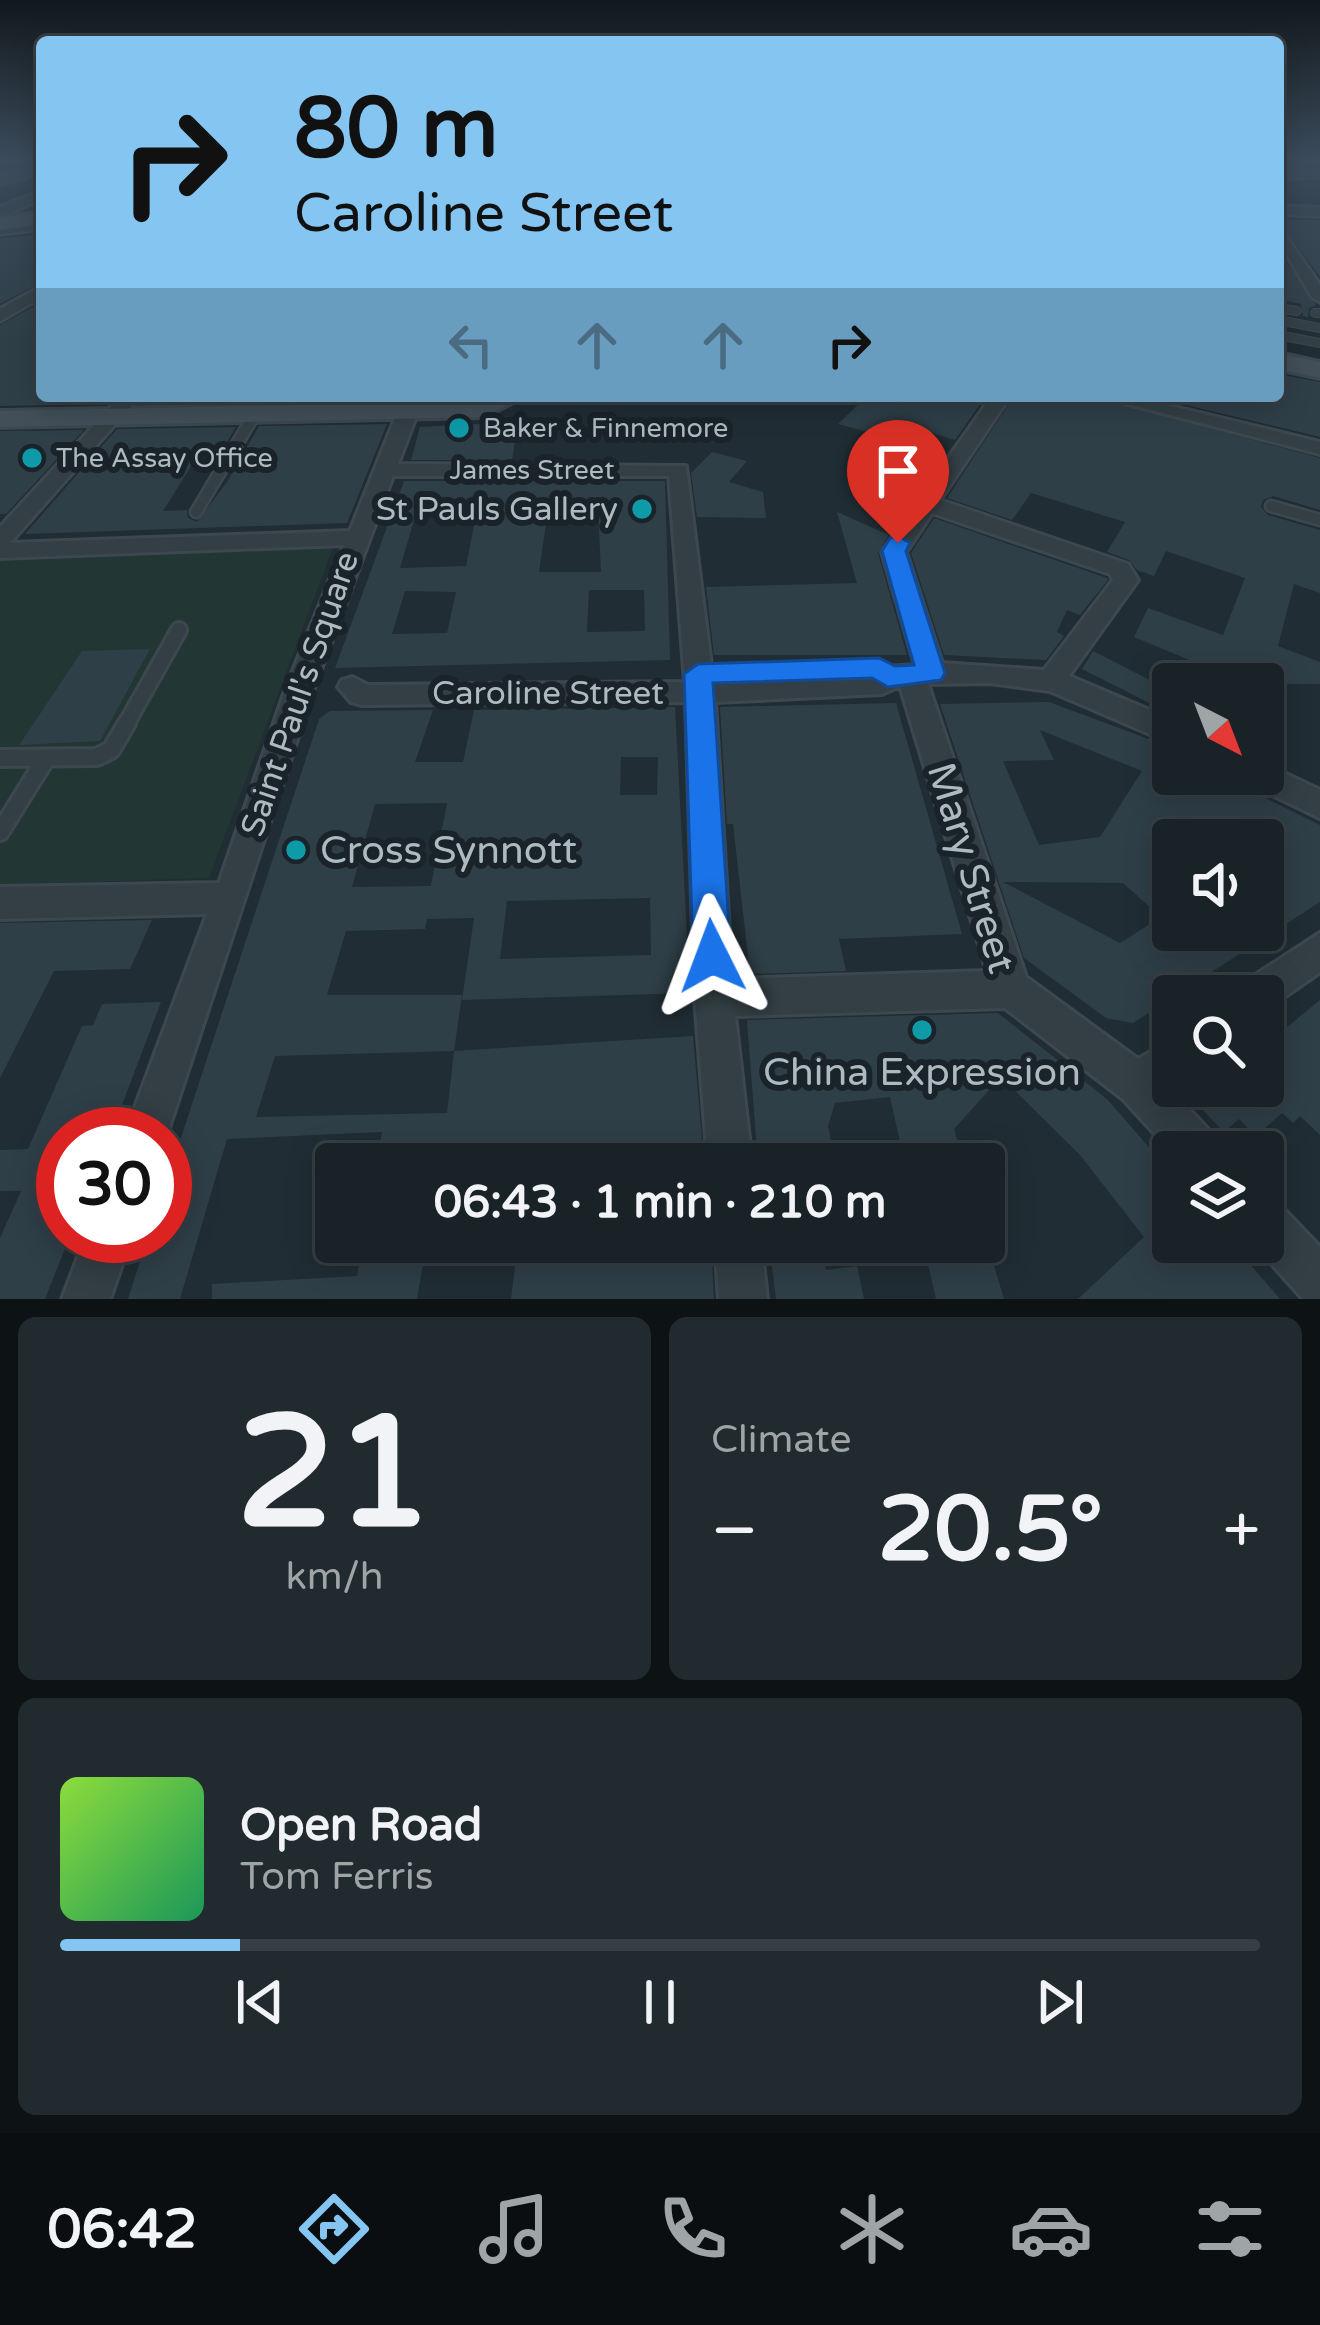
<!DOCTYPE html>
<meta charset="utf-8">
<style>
:root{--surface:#182227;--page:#212a2f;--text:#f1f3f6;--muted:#9fa4a7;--line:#363f44;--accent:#84c5f1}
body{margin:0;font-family:"Varela Round",sans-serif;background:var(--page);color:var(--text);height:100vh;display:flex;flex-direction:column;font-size:45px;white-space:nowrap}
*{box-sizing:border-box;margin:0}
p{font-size:39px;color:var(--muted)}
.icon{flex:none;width:66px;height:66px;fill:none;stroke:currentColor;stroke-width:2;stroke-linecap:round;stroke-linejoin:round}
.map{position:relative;height:1299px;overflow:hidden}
.details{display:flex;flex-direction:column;gap:18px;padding:18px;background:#0d1315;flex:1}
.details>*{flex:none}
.hud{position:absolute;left:36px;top:36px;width:1248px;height:366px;border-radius:12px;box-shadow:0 6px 30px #0003,0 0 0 3px var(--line);background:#84c5f1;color:#111;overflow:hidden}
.needle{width:78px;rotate:138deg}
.fabs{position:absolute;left:1152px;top:663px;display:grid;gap:24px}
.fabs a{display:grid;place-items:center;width:132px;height:132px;border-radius:12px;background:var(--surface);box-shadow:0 6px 30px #0003,0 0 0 3px var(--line);font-size:60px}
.speed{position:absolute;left:36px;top:1107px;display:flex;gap:24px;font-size:60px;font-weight:700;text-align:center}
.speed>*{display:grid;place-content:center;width:156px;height:156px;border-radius:50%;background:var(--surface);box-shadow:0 6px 30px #0003,0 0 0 3px var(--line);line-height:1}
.speed .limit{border:18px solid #d22;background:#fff;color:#111}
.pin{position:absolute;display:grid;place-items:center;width:102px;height:102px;color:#fff;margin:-123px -51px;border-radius:50% 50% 50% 0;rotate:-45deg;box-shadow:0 0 12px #0007}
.pin .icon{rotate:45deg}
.me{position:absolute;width:132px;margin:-66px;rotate:357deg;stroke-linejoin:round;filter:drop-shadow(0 0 9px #0008)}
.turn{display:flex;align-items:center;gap:42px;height:252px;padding:0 60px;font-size:54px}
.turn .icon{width:156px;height:156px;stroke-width:2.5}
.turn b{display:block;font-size:84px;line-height:102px}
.lanes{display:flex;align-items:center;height:114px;padding:0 60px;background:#0003;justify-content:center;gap:60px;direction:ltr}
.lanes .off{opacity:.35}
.big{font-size:90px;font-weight:700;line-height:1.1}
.details .widget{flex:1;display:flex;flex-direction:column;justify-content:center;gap:18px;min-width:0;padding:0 42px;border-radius:18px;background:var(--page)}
.details .dial{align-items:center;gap:0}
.dial b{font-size:156px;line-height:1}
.song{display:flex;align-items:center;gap:36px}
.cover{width:144px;height:144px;border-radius:18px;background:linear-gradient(135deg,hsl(90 70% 55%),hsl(150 70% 35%))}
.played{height:12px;border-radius:6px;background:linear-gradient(90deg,var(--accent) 15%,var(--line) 15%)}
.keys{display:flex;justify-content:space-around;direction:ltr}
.heat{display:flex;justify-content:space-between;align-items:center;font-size:66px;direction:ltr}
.details .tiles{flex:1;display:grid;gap:18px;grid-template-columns:1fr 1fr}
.widget:last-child{grid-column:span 2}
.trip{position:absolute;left:315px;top:1143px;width:690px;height:120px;border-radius:12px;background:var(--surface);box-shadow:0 6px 30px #0003,0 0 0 3px var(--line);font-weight:700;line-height:120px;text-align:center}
.tab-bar{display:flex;height:192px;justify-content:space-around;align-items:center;background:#0a0e10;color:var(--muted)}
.tab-bar .icon{width:84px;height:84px}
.tab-bar .on{color:var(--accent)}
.tab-bar b{font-size:54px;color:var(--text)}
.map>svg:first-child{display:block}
.green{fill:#223634}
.building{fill:#2f3f48;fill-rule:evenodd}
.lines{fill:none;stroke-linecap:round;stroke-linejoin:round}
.lane-far3-casing{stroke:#3d474f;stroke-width:10}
.lane-far2-casing{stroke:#3d474f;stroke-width:15}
.lane-far1-casing{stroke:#3d474f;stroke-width:20}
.lane-casing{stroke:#3d474f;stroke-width:22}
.street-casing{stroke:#3d474f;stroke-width:6}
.secondary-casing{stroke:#3d474f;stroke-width:6}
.lane-far3{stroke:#333f45;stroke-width:8}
.lane-far2{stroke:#333f45;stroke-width:10}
.lane-far1{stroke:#333f45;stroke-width:14}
.lane{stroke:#333f45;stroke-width:16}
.street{fill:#333f45;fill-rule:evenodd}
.secondary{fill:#424f58;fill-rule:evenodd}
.route{fill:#1a73e8;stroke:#114b97;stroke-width:3}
.culture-dot{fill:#0f9aa8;stroke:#192329;stroke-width:4.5}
.labels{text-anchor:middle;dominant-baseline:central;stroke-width:12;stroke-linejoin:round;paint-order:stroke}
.far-poi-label{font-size:27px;fill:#adbac2;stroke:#192329;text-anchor:start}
.far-street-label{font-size:27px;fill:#adbac2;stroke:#192329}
.poi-label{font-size:33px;fill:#adbac2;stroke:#192329;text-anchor:end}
.street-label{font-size:33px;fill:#adbac2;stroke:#192329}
.near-poi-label{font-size:39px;fill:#adbac2;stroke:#192329;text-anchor:start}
.near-street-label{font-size:39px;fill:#adbac2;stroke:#192329}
</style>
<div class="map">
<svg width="1320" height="1299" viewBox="0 0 1320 1299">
<rect width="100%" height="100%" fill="#202d34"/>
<path class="green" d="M333 548 209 878 0 885V561Z"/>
<path class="building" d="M1278 219 1320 220V277L1278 221Z
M42 234V282L0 304V238Z
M1278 249 1316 305 1309 308 1308 317 1303 316 1301 304 1282 300Z
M42 302V396H115L107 404 0 406V325Z
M1278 374 1320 382V437L1148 396H1278Z
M152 396H397L155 404Z
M867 396H986L955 440 918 429 908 443 838 424Z
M1014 396H1093L1320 458V510L1273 496 1263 500 1261 507 1268 515 1320 530V593L1294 584 1278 646 1320 662V684H1279L1263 707V684H1199L1211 669 1134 637 1148 608 1223 635 1245 578 1166 551 1154 576 1137 570 1129 560 1107 552 1125 522 1031 493 1012 520 947 498Z
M518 422 512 460H411L420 427Z
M387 424 347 523 25 534 117 429 236 427 224 447H203L163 511 187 510 188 518 197 522 227 482 259 426Z
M84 430 6 514H0V431Z
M712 452 747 461 729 482 763 492 766 518 697 517 691 473Z
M404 481H665L670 660 335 668ZM598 509 601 572H539L548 510ZM476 515 466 566 400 568 415 517ZM589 590H644L645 631 587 632ZM405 591 456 592 447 633 392 634Z
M837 512 889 535 878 553 907 655H714L706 587 857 583Z
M934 518 1107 578 1108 580 1080 615 1067 610 1057 632 1064 636 1046 660 944 655 911 553Z
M150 649 100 741 19 745 82 651Z
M1093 651 1173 692V715L1082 669Z
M1049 702 1173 748V774H1217L1320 825V902L1133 1023 1106 1018 1024 958 940 704ZM1040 730 1142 771 1100 837 1039 845 1003 761 1054 760ZM1203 824 1235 840H1263V930H1173V840H1192ZM1003 882 1123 883 1161 917 1120 943Z
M896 703 962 934 839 939 846 971 750 974 733 824H727L720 707Z
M675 707 690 993 462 1000 474 918 427 919 425 929 346 931 327 995H462L454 1051 693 1036 704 1164H376L382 1132 227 1139 180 1299H128L148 1236H165V1186L319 719 330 711 433 710 415 762H463L474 710ZM621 757H658L657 795H620ZM447 803 431 886 352 887 375 804ZM650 898 651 955 500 959 507 901ZM454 1051 447 1113 256 1117 275 1056Z
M152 920 130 969 54 971 0 1078V923Z
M1320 1000V1135L1300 1116 1293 1123 1282 1113 1256 1136 1239 1119 1224 1132 1194 1101 1214 1086H1263V1047Z
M161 1002 111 1134H63V1236H70L45 1299H0V1238L21 1191H0V1150L28 1149 82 1026 93 1025 102 1004Z
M998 1013 1108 1100 1173 1175V1242H1231L1280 1299H1078L1144 1237 1080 1155 1001 1077 954 1129 964 1164H905L890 1097 835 1103 828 1126 836 1164H758L747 1020Z
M363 1242H427L417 1299H212V1284L357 1276Z
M518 1242H711L714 1299H511Z
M769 1242H821L826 1270 857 1266 864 1299H776Z
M923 1242H987L1004 1299H936Z"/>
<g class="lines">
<g class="lane-far3-casing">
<path id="lane-far3" d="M1278 308 1297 311
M1315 313H1320
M1278 320 1320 328
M1278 335 1320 343"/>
</g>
<g class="lane-far2-casing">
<path id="lane-far2" d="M1271 506 1320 520
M196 512 256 412"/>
</g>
<g class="lane-far1-casing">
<path id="lane-far1" d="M125 726 179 630"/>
</g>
<g class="lane-casing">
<path id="lane" d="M0 758 97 757 111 750 127 723
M0 832 45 760"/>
</g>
<g class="street-casing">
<path id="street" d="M42 166V173L0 184V177Z
M1320 171V177L1278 178V172Z
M31 195 35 202 0 216V207Z
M1278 206 1320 208V216L1278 214Z
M42 221V229L0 234V226Z
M1278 225 1320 285V302L1312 297 1278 240Z
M42 286V297L0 321V309Z
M121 396H140L10 543 350 531 398 411 408 405 418 411 398 464 686 466 713 681 874 674 888 667 915 665 882 552 992 396H1010L940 500 1128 564 1138 580 1069 676 1173 720V744L1050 691 990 683 928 684 1026 977 1138 1059 1173 1039V1084L1169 1087 1215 1137 1222 1152 1173 1154 1123 1099 1005 1008 735 1016 752 1164H708L695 998 686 702 361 705 351 702 338 687 342 680 352 677 368 685 685 682 669 476H393L314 688 167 1134 165 1140V1134H125L207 914 0 919V887L219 883 286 688 344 545 0 558V527ZM932 513 1110 574 1113 580 1044 670 942 663 906 552ZM900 686 987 971 732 979 715 702 882 694Z
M1097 396H1129L1320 442V454Z
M1263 763 1320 790V818L1247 783 1242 774H1263Z
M1320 933V972L1263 1012V996H1238L1243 983Z
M1263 1197 1279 1204 1320 1247V1299H1303L1252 1242H1263Z
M86 1236H132L110 1299H62Z
M715 1242H761L767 1299H719Z"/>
</g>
<g class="secondary-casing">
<path id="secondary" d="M42 212V224L0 230V218Z
M1278 353 1320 362V378L1278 369Z
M490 396H525L484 417 0 427V411L467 402Z"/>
</g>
<use href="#lane-far3" class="lane-far3"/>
<use href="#lane-far2" class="lane-far2"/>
<use href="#lane-far1" class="lane-far1"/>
<use href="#lane" class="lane"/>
<use href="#street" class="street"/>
<use href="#secondary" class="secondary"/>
</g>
<linearGradient id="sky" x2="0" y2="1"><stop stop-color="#12191d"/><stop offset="0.47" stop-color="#3c4c5c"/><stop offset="1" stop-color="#3c4c5c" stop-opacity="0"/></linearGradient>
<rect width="1320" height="342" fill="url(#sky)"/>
<path class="route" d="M898 536 910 543 906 551 945 673 941 680 888 687 872 678 713 683 731 956 725 968 712 974 699 968 693 956 684 674 698 664 879 658 895 666 914 665 882 551 890 538Z"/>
<g class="culture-dot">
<circle cx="459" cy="428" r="12"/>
<circle cx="32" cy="458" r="12"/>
<circle cx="642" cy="509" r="12"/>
<circle cx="296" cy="850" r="12"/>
<circle cx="922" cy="1030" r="12"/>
</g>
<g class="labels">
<g class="far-poi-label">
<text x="483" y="428">Baker &amp; Finnemore</text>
<text x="56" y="458">The Assay Office</text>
</g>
<g class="far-street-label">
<text x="532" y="470">James Street</text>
</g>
<g class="poi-label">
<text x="618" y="509">St Pauls Gallery</text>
</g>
<g class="street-label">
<text x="548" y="693">Caroline Street</text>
<text transform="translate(300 694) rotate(-71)">Saint Paul's Square</text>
</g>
<g class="near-poi-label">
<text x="320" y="850">Cross Synnott</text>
<text x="922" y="1072" text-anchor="middle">China Expression</text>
</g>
<g class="near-street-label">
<text transform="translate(971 868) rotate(73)">Mary Street</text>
</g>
</g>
</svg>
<div class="fabs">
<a><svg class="needle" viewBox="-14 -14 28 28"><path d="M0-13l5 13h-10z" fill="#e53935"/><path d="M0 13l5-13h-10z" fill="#9fa4a7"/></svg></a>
<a><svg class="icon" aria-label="sound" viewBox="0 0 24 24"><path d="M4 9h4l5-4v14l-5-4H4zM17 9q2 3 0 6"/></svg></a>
<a><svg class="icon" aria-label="search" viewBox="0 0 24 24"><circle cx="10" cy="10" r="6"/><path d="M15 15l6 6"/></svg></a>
<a><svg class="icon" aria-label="layers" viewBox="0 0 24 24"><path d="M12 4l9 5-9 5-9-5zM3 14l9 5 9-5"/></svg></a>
</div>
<div class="speed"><div class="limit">30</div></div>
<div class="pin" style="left:898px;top:543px;background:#d93025"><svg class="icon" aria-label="arrive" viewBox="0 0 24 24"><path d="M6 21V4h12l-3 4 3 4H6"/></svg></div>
<svg class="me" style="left:712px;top:956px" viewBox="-20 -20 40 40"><path d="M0-17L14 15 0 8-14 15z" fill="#1a73e8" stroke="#fff" stroke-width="4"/></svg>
<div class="trip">06:43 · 1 min · 210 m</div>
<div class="hud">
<div class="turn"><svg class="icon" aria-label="right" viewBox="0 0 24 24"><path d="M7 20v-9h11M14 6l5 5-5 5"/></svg><div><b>80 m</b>Caroline Street</div></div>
<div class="lanes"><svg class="icon off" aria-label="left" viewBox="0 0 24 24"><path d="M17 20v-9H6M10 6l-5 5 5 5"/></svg><svg class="icon off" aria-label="ahead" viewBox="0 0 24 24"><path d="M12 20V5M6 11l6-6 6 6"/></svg><svg class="icon off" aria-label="ahead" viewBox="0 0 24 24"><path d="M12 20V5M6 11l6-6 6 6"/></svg><svg class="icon" aria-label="right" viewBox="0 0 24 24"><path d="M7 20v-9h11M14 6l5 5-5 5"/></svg></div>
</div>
</div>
<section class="details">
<div class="tiles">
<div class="widget dial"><b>21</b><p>km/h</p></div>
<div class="widget"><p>Climate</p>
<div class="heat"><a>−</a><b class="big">20.5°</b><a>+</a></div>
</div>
<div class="widget">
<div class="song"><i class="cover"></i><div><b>Open Road</b><p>Tom Ferris</p></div></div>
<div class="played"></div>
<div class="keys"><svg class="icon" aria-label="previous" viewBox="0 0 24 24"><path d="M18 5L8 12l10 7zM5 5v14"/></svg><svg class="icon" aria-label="pause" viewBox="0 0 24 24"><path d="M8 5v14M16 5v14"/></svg><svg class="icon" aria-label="next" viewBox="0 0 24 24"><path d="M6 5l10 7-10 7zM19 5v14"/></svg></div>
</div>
</div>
</section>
<nav class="tab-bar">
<b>06:42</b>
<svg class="icon on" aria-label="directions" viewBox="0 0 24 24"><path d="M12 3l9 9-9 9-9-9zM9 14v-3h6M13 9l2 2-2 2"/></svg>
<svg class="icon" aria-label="music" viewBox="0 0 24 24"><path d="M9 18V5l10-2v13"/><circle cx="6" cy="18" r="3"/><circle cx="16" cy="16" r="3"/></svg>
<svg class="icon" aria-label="phone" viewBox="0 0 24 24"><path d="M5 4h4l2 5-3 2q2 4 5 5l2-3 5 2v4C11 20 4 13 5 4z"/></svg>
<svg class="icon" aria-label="climate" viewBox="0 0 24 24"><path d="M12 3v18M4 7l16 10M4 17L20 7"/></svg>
<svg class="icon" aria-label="car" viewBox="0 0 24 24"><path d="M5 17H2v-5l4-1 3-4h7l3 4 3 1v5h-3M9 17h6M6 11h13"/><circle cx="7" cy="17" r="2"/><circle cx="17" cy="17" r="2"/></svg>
<svg class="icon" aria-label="filters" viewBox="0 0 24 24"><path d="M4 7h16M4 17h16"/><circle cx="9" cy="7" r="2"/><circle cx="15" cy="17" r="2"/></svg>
</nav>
